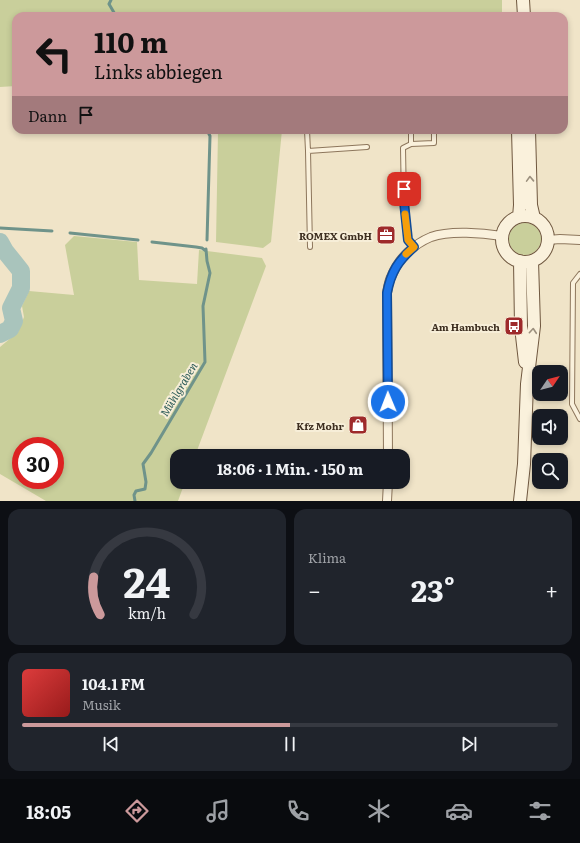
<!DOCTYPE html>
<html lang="de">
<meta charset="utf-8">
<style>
:root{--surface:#171b24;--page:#20242c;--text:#f1f3f6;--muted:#9ea1a6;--line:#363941;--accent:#cc999b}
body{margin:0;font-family:Literata,serif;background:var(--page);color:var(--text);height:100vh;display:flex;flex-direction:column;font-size:15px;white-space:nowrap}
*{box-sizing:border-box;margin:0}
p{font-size:13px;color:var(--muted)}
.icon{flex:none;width:22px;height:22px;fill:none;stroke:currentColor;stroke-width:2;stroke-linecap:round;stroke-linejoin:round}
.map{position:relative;height:501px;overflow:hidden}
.drawer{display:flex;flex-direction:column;gap:8px;padding:8px;background:#0d0f14;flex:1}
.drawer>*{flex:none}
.hud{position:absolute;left:12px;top:12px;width:556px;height:122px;border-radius:12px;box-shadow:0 2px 6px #0003;background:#cc999b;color:#111;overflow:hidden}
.needle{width:26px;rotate:55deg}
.buttons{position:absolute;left:532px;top:365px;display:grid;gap:8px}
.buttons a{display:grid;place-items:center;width:36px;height:36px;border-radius:8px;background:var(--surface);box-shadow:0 2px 6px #0003;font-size:20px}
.speed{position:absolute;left:12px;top:437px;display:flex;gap:8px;font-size:20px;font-weight:700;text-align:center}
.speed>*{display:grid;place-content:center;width:52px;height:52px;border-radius:50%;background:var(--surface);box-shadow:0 2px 6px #0003;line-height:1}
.speed .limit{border:6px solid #d22;background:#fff;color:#111}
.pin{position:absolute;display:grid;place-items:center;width:34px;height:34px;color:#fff;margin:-17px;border-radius:8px;box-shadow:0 2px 6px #0006}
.me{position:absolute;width:44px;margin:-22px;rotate:359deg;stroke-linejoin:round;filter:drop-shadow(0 0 3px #0008)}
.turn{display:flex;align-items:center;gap:14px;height:84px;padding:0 16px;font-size:18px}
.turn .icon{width:52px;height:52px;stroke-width:2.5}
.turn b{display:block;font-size:28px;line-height:34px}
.then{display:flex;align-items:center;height:38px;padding:0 16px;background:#0003;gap:8px;font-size:15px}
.big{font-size:30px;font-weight:700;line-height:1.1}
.drawer .card{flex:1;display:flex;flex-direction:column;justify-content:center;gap:6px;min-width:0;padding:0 14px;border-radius:12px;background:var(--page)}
.drawer .dial{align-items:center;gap:0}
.dial svg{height:104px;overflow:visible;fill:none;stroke:var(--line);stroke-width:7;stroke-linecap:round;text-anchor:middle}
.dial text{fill:var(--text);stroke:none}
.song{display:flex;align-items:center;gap:12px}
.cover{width:48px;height:48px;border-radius:6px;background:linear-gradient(135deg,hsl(0 70% 55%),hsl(0 70% 35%))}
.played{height:4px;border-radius:2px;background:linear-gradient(90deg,var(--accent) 50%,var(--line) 50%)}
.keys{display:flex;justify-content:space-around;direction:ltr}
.heat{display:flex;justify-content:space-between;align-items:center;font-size:22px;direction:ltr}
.drawer .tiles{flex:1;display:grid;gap:8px;grid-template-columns:1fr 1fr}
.card:last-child{grid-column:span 2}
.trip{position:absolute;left:170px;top:449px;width:240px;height:40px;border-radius:12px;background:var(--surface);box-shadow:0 2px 6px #0003;font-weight:700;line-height:40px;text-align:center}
.tabs{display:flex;height:64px;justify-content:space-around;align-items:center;background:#090b0e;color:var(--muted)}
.tabs .icon{width:28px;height:28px}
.tabs .on{color:var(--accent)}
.tabs b{font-size:18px;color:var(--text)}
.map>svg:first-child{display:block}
.green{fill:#c9cf9b;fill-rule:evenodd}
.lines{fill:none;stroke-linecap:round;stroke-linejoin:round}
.stream{stroke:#6f938a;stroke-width:3}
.river{stroke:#a9c4bc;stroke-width:18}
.lane-casing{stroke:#8d765c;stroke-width:6}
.street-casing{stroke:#8d765c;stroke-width:10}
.secondary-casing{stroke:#6f573f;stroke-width:14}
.lane{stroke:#faf1dc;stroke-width:4}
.street{stroke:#faf1dc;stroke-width:8}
.secondary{stroke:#faf1dc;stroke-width:12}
.oneway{stroke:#9c907e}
.route-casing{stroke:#114b97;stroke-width:10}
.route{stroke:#1a73e8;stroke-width:7}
.slow{stroke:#f59e0b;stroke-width:7}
.labels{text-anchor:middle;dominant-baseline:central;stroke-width:4;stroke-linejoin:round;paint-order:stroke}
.poi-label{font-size:10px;font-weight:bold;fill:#3d2e20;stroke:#f7eed8;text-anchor:end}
.water-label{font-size:11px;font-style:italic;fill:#2f5d5a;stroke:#f7eed8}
</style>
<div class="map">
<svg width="580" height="501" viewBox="0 0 580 501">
<rect width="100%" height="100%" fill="#f0e4c8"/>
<path class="green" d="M0 0H502V16H16V86L0 87Z
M217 130H282L271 242 263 248 216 242 218 132Z
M509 239a16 16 0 1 1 32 0a16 16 0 1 1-32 0Z
M74 236 137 242 139 280 197 284 199 250 262 258 266 266 195 456H177V482H185L178 501H46L0 474V347L18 332 24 317 22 306 29 291 74 295 65 245ZM21 446H55V480H21Z"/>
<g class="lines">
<path class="stream" d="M111 0 109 4 116 16
M207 130 210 136 207 240
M0 228 52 231
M70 233 138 240
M152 242 196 247 202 248 206 251
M135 501 134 495 136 491 145 489 146 482 143 464 151 453 205 362 203 306 210 273 207 261 206 249"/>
<path class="river" d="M0 242 5 251 21 271V288L11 308 14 321 10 329 0 334"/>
<g class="lane-casing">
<path id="lane" d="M307 130 308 151
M411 130V144
M310 247 308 151 367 147
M413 247 408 240 404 203 403 148 411 144 434 143V130
M580 274 573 283 572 404 580 419"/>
</g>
<g class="street-casing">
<path id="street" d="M548 240 560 239 580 240
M388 456 387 293C388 287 389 280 392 275 399 258 414 244 431 237 450 230 483 233 502 236
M387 501 388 482"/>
</g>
<g class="secondary-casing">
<path id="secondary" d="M523 0 524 16
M518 130 520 205 519 217
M529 130 531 205 534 218
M502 239a23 23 0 1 1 46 0a23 23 0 1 1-46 0Z
M520 261 521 327 525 362
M520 501 524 464 527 384 534 326 532 261"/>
</g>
<use href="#lane" class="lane"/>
<use href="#street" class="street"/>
<use href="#secondary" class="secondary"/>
</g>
<defs><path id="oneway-chevron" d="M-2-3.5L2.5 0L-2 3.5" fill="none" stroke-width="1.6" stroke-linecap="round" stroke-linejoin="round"/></defs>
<g class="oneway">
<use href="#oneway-chevron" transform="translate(530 179) rotate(-92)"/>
<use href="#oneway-chevron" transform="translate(533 331) rotate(-85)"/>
</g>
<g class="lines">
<g class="route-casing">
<path id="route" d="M388 402 387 293C391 272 398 261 414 247L408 240 404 202V189"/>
</g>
<use href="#route" class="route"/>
<path class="slow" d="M405 214 408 240 414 247 406 254"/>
</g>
<defs>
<g id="office-square" transform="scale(1)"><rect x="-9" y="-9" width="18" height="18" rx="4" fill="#9e2a2b" stroke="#f7eed8"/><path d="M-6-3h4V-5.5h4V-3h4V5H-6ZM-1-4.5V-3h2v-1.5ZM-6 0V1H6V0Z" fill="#fff"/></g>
<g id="bus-square" transform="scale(1)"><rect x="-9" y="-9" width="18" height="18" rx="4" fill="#9e2a2b" stroke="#f7eed8"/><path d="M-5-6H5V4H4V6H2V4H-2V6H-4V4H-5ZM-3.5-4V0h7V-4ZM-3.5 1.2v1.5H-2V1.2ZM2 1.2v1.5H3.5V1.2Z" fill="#fff"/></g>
<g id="shop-square" transform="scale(1)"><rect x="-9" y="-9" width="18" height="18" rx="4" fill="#9e2a2b" stroke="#f7eed8"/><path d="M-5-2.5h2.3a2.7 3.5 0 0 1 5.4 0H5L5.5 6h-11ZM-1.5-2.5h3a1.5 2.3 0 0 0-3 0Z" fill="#fff"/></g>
</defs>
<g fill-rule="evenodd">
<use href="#office-square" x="386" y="235"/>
<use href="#bus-square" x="514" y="326"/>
<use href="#shop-square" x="358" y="425"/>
</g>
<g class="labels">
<g class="poi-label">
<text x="372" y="235">ROMEX GmbH</text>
<text x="500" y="326">Am Hambuch</text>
<text x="344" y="425">Kfz Mohr</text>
</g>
<g class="water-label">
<text transform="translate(178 389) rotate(-59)">Mühlgraben</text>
</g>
</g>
</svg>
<div class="buttons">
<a><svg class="needle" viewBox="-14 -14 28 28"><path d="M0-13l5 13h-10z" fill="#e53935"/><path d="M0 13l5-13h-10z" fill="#9ea1a6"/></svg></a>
<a><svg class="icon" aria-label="sound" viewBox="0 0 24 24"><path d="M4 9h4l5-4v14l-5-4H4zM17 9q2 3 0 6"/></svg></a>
<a><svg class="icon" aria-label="search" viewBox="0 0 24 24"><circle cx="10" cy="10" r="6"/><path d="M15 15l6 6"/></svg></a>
</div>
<div class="speed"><div class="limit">30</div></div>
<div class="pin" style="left:404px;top:189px;background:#d93025"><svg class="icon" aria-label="arrive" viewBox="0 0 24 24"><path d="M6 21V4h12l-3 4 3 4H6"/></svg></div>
<svg class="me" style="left:388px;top:402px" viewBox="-20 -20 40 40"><circle r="17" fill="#1a73e8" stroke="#fff" stroke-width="3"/><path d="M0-11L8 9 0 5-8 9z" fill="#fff"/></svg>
<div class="trip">18:06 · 1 Min. · 150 m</div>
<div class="hud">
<div class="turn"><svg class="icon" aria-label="left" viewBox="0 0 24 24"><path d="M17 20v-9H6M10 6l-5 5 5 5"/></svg><div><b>110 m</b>Links abbiegen</div></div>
<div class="then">Dann<svg class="icon" aria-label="arrive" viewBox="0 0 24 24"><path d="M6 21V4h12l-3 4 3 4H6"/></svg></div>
</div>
</div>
<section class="drawer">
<div class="tiles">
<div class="card dial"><svg viewBox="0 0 100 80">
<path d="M14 69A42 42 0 1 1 86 69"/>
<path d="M14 69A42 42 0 0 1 9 40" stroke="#cc999b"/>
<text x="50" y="56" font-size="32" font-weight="700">24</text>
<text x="50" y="72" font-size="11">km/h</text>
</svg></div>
<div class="card"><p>Klima</p>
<div class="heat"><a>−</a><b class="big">23°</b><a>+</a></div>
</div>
<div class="card">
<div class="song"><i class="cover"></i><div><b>104.1 FM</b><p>Musik</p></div></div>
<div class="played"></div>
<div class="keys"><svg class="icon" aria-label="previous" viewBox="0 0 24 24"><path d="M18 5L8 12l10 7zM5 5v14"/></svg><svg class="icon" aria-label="pause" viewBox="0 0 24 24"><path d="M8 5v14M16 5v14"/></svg><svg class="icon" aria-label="next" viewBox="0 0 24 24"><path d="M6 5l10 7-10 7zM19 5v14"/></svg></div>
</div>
</div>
</section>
<nav class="tabs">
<b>18:05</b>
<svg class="icon on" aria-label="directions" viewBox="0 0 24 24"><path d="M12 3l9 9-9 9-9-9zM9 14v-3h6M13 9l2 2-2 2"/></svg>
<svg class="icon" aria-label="music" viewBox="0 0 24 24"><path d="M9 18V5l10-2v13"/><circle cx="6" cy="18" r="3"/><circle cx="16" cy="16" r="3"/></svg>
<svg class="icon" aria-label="phone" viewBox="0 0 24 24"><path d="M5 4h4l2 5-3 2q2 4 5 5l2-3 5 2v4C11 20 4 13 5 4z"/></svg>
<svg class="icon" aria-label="climate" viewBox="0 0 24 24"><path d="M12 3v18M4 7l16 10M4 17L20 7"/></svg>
<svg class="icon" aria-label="car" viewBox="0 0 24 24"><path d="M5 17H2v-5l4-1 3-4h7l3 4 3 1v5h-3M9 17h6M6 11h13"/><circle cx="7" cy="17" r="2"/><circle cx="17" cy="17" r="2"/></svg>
<svg class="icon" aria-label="filters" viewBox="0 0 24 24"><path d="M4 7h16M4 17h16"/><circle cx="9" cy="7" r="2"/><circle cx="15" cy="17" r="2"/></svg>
</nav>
